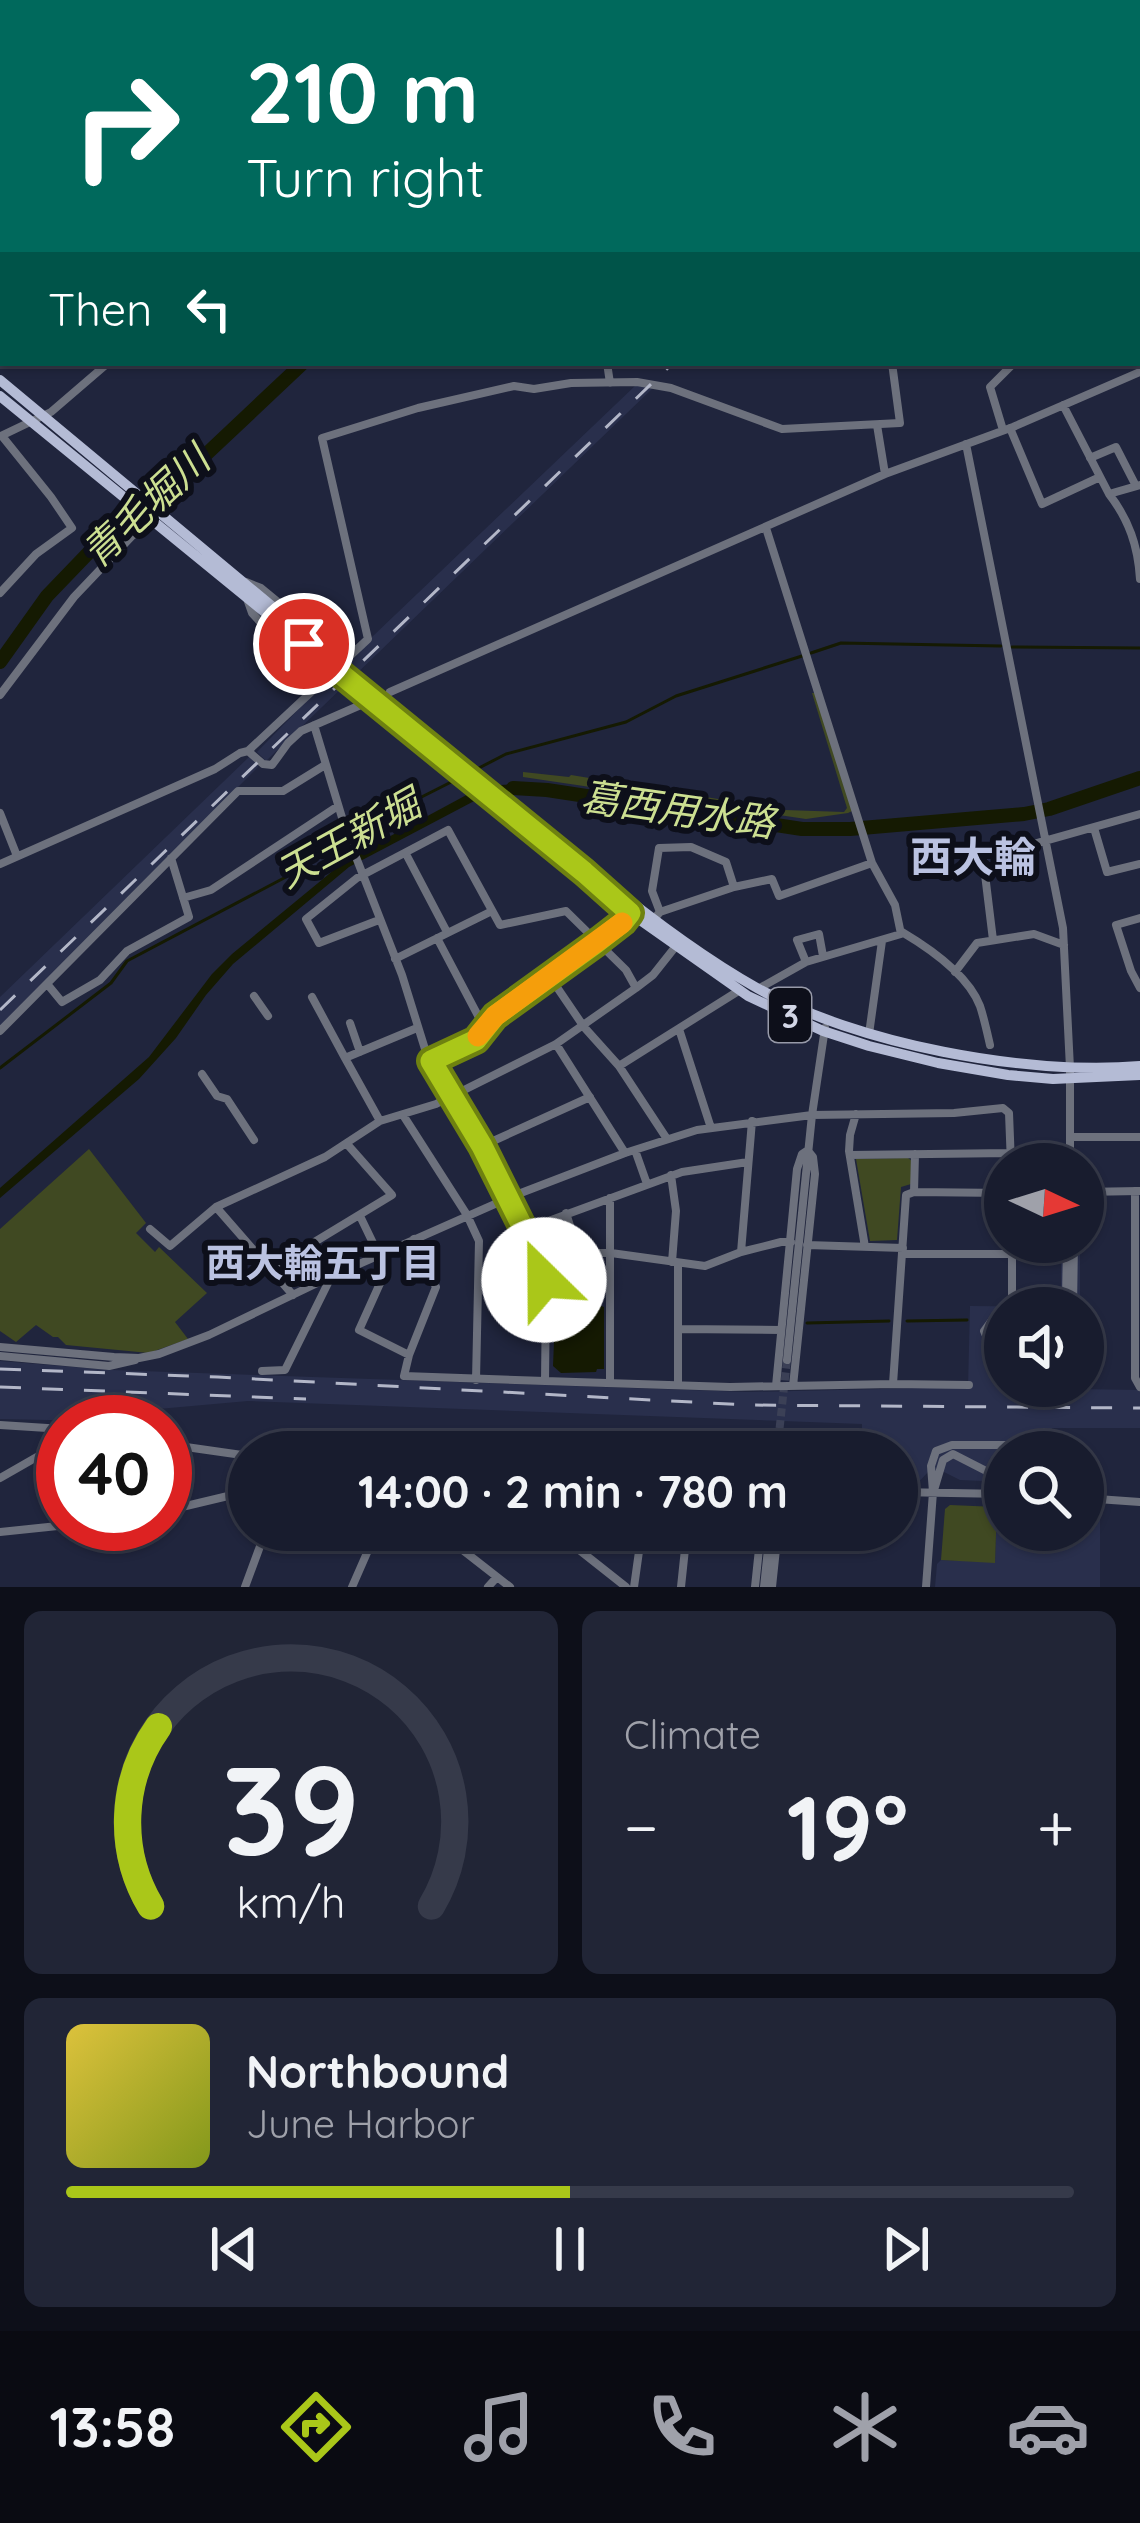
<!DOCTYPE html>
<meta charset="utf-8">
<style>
:root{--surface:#181c2e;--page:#212536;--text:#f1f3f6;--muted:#9fa1aa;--line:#363a4a;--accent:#aac719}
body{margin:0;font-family:Quicksand,"Noto Sans JP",sans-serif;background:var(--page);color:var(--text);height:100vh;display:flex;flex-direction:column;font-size:45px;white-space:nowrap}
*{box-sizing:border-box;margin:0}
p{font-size:39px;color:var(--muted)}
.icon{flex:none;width:66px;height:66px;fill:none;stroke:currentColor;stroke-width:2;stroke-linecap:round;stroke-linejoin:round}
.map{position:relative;height:1587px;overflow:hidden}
.side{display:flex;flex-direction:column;gap:24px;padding:24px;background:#0d0f19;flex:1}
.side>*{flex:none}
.hud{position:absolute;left:0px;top:0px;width:1140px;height:366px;box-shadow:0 3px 9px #0004,0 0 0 3px var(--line);background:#00695c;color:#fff;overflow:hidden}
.needle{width:78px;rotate:94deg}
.controls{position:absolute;left:984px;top:1143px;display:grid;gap:24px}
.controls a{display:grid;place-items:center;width:120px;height:120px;border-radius:50%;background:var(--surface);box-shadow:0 3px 9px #0004,0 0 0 3px var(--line);font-size:60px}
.speed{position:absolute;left:36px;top:1395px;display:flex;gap:24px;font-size:60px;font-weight:700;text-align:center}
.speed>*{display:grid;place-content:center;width:156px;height:156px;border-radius:50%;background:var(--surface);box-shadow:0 3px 9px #0004,0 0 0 3px var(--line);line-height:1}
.speed .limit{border:18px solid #d22;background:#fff;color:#111}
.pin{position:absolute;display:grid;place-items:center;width:102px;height:102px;color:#fff;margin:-51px;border:6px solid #fff;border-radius:50%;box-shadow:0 3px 12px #0007}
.me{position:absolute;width:132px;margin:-66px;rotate:337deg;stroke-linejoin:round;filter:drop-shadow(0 0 9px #0008)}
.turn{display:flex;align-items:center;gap:42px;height:252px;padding:0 48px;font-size:54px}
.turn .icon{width:156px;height:156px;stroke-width:2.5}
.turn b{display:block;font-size:84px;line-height:102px}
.then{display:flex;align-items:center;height:114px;padding:0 48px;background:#0003;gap:24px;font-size:45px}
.big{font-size:90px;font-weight:700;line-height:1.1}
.side .widget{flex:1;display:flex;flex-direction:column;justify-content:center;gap:18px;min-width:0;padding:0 42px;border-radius:18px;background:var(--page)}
.side .dial{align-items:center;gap:0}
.dial svg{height:312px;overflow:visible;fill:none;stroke:var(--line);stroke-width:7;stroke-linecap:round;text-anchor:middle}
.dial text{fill:var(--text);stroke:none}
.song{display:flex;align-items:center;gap:36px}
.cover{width:144px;height:144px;border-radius:18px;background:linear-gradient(135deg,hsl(50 70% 55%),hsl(70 70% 35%))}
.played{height:12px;border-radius:6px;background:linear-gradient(90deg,var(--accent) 50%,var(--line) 50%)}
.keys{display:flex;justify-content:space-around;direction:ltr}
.heat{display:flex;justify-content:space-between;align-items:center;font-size:66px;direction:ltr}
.side .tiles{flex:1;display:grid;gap:24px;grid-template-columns:1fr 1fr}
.widget:last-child{grid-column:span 2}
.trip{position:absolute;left:228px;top:1431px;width:690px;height:120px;border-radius:60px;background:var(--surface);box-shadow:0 3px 9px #0004,0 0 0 3px var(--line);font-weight:700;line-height:120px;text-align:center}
.tab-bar{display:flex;height:192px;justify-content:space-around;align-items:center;background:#0a0b12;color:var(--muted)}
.tab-bar .icon{width:84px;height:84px}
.tab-bar .on{color:var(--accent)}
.tab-bar b{font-size:54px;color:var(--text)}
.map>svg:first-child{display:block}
.built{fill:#292f4c}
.green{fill:#404922}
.water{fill:#151a02}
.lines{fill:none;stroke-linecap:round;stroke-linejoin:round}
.stream{stroke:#151a02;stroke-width:3}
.river{stroke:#151a02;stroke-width:14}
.minor-tunnel{stroke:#3b4056;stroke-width:8;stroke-dasharray:8 4;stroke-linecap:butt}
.minor{stroke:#6d717d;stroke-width:8}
.major{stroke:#b4bbd5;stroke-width:10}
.rail{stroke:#b3b7c8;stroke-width:3;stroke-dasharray:21 21;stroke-linecap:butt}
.major-bridge{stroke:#b4bbd5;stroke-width:10}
.route-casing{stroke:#6e8110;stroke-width:30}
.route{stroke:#aac719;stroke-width:21}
.slow{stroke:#f59e0b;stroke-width:21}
.labels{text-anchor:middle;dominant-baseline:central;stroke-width:12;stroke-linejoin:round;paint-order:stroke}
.shield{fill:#0d0f1a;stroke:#979aa9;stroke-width:3}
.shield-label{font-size:33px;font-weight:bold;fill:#d2d6e6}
.water-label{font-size:39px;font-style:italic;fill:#ccdf91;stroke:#0d0f1a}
.neighbourhood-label{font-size:39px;font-weight:bold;fill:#bac2e1;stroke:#0d0f1a}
.quarter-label{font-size:42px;font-weight:bold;fill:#bac2e1;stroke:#0d0f1a}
</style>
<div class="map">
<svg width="1140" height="1587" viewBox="0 0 1140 1587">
<rect width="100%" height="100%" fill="#20253d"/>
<path class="built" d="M637 384 654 387 266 761 257 752 329 678Z
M249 757 259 764 258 767 0 1026V997Z
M1061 1242H1080V1308H1005V1386H1073L1074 1389 1140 1390V1428H1052L1051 1452H1005V1482L960 1480 944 1472H928L916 1485 897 1487V1452H862V1424L248 1401 147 1410 145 1422 0 1419V1361L112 1370 747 1392 968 1387 970 1306 1051 1307 1061 1296Z
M997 1507H1005V1530H1083V1510L1100 1511V1587H935L937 1564 941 1560 995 1562Z"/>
<path class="green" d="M812 693H815L852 811 848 813 806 819 523 777V772L569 777 571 775 785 810 844 812 847 808Z
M89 1149 146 1223 136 1233 155 1252 159 1247 207 1293 175 1322 188 1339 149 1353 66 1345 58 1337H53L36 1325 16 1342 0 1331V1229Z
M908 1158 912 1161 911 1184 901 1187 897 1240 870 1241 856 1159Z
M950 1505 997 1507 995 1563 941 1560 945 1509Z"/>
<path class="water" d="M532 783 530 792 494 794 478 799 349 867 233 964 206 995 176 1038 139 1079 0 1198V1188L149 1057 212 974 232 954 346 860 472 792 500 785Z
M556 1293H602L601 1306 604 1307V1369H597L596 1372 561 1373 553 1366Z"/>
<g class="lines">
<path class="stream" d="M230 3 235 0
M1016 3 1020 0
M1137 57 1140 56
M0 156 3 152
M1012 647 1140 648
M811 653 841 643 1001 646
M477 769 506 754 626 722 676 696 802 656
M0 1068 111 983 127 961 301 869 386 815 463 776
M907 1321 967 1320
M807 1323 889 1321"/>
<path class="river" d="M1137 227 1140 226
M0 662 47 596 97 544 199 461 303 363
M513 788 547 790 802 829H850L1024 814 1049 809 1140 778"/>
<path class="minor-tunnel" d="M777 1452 787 1360"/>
<path class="minor" d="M38 0 40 3
M305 0 307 3
M553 3 556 0
M785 3 788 0
M970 3 973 0
M1137 20H1140
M0 33 3 31
M0 59 3 56
M0 69 3 74
M0 132 3 128
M0 184 3 181
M1137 204 1140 203
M0 236 3 240
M0 297 3 301
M607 363 610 383
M1063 405 1109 494 1140 485
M877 425 885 474
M1010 428 1042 504 1100 477
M1003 430 990 387 1014 363
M1 436 51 412 108 363
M966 444 1063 928 1070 1068V1164
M1090 458 1116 447 1136 486
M1109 494C1129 520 1138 546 1140 579
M246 582 261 588 289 611 356 650
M0 593 36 554 72 528 51 497 2 436
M246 596 252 613 312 679 317 688
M390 692 885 474 1013 427 1140 372
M0 695 74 597 132 536 145 527
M314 725 347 834 402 975 425 1049 481 1146 540 1265 546 1294 545 1381 730 1387 893 1384 906 1195 914 1192 1005 1193
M248 751 263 764 272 765 288 743 301 731 363 704
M0 813 17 856
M1094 828 1107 872 1140 864
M1009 851 1140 814
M406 854 447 932
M983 858 993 940
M0 864 215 769 240 753 248 751 368 639 322 438 418 408 514 386 534 389 571 383 637 382 671 388 782 429 900 423 892 363
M183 898 211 890 338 806
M660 912 652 891 659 848 691 847 726 862 734 887
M1140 918 1116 925 1131 971 1140 988
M653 920 660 912 734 887 772 879 779 896 872 863
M902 932C929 948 968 975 980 1006 984 1018 987 1032 990 1045
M437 938 484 1027
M395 959 492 911
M806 962 797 940 819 934 823 956
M955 972 977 943 1034 934 1064 945
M550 977 584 1027 619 1066 667 1139
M48 985 62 1002 100 980 127 951 189 917 171 858
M636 988 653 975 676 946
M758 989 806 962 901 934 895 905 872 863 766 528
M254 996 268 1016
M312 997 345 1058
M350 1023 360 1052
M679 1029 711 1128
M0 1031 238 791H283L325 765
M869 1034 882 941
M556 1044 625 1153
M431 1061 476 1040 495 1016 596 943 623 922 630 913
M619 1066 740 990
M202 1074 217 1096 227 1099 254 1140
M856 1114 850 1135 849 1151 865 1247
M403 1115 467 1215 479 1241 476 1380
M380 1121 345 1058 417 1028
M1070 1137H1140
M482 1146 590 1097
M635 1150 647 1184
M850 1155 1010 1153
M671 1175 676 1211 672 1262
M1135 1191V1378L1140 1387
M914 1192 915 1154
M1083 1192 1139 1191
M216 1207 293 1295
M566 1213 578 1251 582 1253H611L705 1266 741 1252 781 1242H791
M360 1216 386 1270 359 1330 409 1355
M150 1229 170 1246 216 1207 325 1157 380 1121 436 1104 556 1044 636 988 626 970 566 911 500 925 448 830 357 878 306 919 319 943 379 920
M524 1230 682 1172 748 1162
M414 1239 436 1287 409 1355 404 1376 545 1381
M1012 1242V1307
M807 1245 903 1248
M741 1252 752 1121
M902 1254H1012
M678 1263V1385
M270 1269 392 1195 347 1144
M546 1288H610
M1063 1308 1066 1297 1067 1242
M1073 1308 1074 1242
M1005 1317 992 1320 984 1331 989 1343 1005 1346
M678 1329 781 1330
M0 1347 114 1357 139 1358 159 1354 209 1335 332 1276 513 1196 625 1153 697 1130 812 1115 954 1113 1003 1108 1009 1113 1011 1164
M0 1356 109 1366 135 1360
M787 1360 812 1115 825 1028
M262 1371 285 1370 331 1277
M610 1382V1198
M893 1384 969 1385
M776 1386 797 1169 802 1154 808 1150
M793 1386 815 1174 813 1157 809 1152
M0 1425 63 1429
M165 1444 249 1456
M0 1478 63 1442
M934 1490 943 1460 953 1454 994 1475 1005 1477
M897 1492 1005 1494
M1083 1498 1140 1502
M165 1511 249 1491
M437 1530 510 1587
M554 1530 626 1587
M0 1532 77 1524
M245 1587 266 1530
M352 1587 377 1530
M488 1587 497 1577
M634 1587 642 1530
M681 1587 687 1530
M755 1587 761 1530
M764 1587 770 1530
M772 1587 778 1530
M926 1587 933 1492 931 1466 936 1451 952 1445H1016L1026 1452"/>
<path class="major" d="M0 380 339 662
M0 396 333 668
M357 676 581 861
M350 682 584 872 630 913 748 996 823 1031 869 1046 938 1063 1008 1075 1053 1079 1140 1075
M600 877C649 917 702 957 757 988 856 1044 1027 1076 1140 1066"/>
<path class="rail" d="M1040 3 1043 0
M0 1010 673 363
M0 1369 218 1377 747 1405 1140 1408
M0 1387 306 1399"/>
<path class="major-bridge" d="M339 662 357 676
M333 668 350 682"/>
</g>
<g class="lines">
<g class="route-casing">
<path id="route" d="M304 644 584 872 630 913 623 922 596 943 495 1016 476 1040 431 1061 482 1146 537 1256 544 1280"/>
</g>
<use href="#route" class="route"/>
<path class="slow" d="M478 1036 495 1016 622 923"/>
</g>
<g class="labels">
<rect class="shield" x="769" y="988" width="42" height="54" rx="9"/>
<g class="shield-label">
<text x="790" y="1015">3</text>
</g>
<g class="water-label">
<text transform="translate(145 506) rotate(-43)">青毛堀川</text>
<text transform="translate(678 809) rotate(8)">葛西用水路</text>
<text transform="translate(348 838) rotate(-29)">天王新堀</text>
</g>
<g class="neighbourhood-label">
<text x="323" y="1262">西大輪五丁目</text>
</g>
<g class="quarter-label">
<text x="973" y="856">西大輪</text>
</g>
</g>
</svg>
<div class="controls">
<a><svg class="needle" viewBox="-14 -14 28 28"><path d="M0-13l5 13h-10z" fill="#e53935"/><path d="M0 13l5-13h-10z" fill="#9fa1aa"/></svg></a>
<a><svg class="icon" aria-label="sound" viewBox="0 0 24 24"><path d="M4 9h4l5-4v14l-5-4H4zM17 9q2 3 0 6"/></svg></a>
<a><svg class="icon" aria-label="search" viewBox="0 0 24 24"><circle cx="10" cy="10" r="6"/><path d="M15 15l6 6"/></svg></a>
</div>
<div class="speed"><div class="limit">40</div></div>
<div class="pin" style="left:304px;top:644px;background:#d93025"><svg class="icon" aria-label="arrive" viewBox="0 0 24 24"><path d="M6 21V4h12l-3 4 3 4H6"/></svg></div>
<svg class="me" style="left:544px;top:1280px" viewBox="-20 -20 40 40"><circle r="19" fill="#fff"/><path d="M0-13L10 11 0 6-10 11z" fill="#aac719"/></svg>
<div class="trip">14:00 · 2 min · 780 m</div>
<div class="hud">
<div class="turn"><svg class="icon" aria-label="right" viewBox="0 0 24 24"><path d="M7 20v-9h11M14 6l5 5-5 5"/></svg><div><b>210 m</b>Turn right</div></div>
<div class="then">Then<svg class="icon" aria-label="left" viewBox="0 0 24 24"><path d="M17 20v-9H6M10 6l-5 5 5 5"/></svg></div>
</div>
</div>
<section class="side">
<div class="tiles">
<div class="widget dial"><svg viewBox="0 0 100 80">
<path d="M14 69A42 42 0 1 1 86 69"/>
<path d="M14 69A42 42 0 0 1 16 23" stroke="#aac719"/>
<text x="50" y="56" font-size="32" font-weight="700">39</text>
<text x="50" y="72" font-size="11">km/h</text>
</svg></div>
<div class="widget"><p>Climate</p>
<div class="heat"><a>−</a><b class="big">19°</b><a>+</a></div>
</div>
<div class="widget">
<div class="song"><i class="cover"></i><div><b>Northbound</b><p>June Harbor</p></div></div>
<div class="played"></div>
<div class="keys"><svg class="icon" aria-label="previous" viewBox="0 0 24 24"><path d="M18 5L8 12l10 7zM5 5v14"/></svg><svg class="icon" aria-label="pause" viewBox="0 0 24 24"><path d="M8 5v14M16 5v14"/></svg><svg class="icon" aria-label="next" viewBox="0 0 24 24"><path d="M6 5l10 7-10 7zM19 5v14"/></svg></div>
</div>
</div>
</section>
<nav class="tab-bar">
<b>13:58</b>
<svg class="icon on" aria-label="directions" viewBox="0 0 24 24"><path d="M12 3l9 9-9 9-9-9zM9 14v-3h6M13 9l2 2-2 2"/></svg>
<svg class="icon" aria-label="music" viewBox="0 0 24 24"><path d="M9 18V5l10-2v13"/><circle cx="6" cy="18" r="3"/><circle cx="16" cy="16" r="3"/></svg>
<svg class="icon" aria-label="phone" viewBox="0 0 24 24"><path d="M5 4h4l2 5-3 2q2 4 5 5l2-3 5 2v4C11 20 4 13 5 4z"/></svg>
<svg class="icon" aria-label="climate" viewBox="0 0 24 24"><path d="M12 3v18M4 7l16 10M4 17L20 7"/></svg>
<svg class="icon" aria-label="car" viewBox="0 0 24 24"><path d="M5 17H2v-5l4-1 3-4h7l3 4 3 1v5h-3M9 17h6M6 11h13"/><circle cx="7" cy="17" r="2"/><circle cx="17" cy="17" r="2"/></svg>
</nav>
